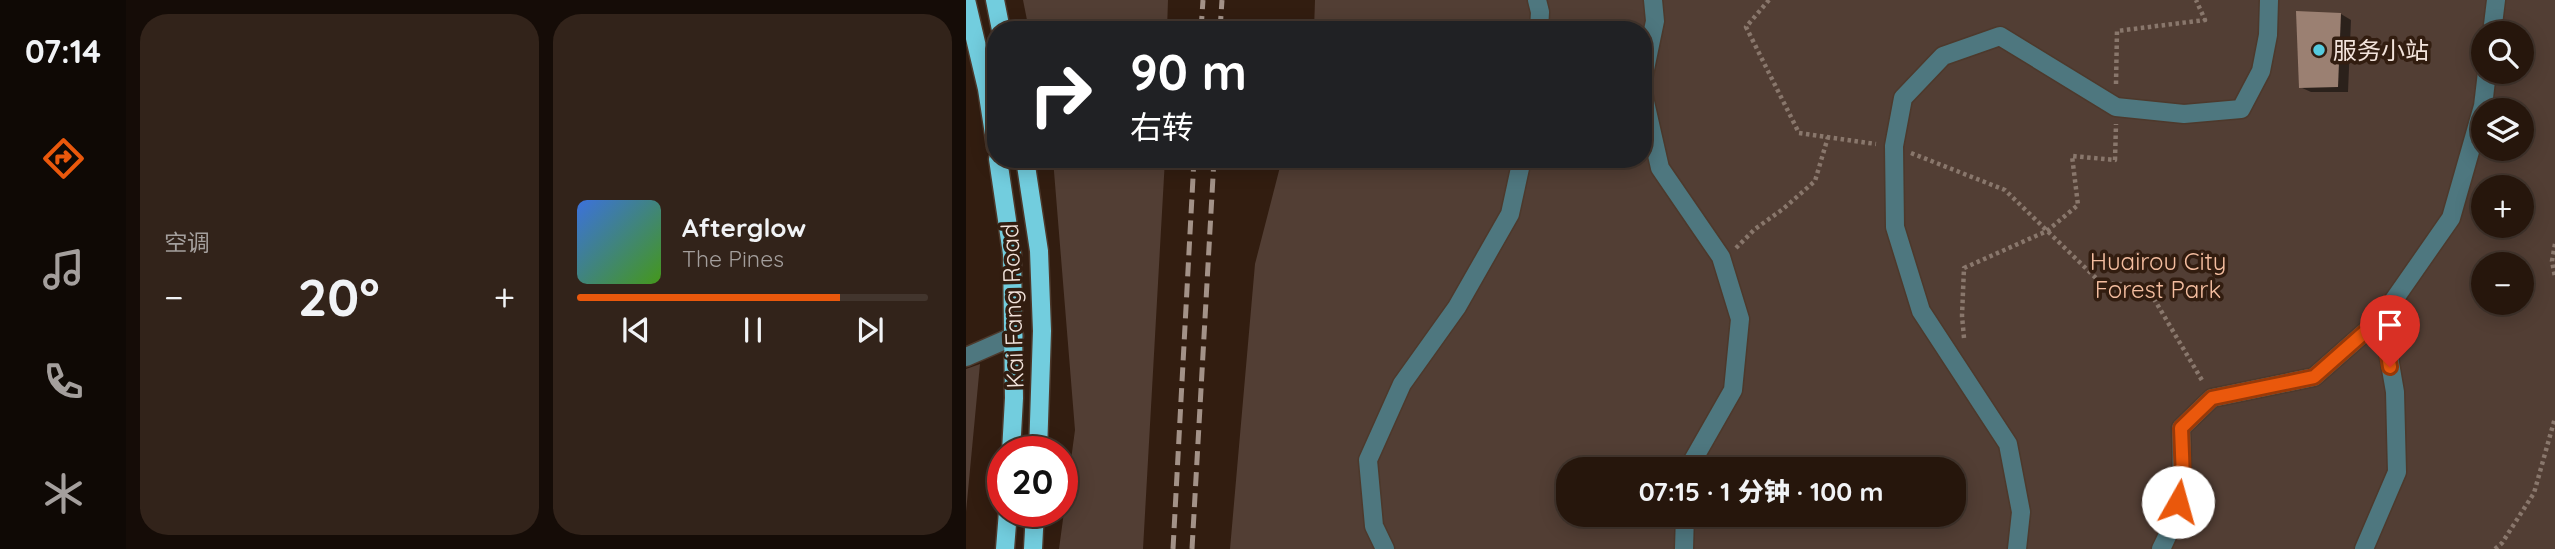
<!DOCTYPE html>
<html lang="zh">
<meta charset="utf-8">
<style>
:root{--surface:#26160c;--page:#32231a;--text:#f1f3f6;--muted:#a49f9d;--line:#42352d;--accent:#ea580c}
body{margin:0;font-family:Quicksand,"Noto Sans SC",sans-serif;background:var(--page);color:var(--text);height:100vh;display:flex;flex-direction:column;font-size:26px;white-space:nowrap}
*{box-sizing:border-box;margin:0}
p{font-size:23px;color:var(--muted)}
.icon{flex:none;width:38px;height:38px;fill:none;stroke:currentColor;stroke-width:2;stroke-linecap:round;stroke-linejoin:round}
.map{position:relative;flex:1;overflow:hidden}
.sheet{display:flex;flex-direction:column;gap:14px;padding:14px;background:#150c07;width:840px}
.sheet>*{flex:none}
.top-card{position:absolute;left:21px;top:21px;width:665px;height:147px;border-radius:28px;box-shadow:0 4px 18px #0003,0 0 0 2px var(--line);background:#202124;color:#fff;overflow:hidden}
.controls{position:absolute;left:1505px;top:21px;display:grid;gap:14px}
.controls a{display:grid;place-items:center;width:63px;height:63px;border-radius:50%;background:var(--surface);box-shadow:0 4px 18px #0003,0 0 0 2px var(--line);font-size:35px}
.speed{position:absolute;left:21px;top:436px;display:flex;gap:14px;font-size:35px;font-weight:700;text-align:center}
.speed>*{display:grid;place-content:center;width:91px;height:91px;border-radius:50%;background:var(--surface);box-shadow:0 4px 18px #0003,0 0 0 2px var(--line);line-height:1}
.speed .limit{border:10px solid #d22;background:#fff;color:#111}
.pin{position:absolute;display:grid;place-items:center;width:60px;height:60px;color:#fff;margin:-72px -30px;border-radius:50% 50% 50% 0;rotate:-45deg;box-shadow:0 0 7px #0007}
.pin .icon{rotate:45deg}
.me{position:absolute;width:77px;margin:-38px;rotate:7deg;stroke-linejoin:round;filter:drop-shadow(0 0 5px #0008)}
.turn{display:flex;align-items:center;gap:24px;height:147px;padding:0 28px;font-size:32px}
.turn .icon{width:91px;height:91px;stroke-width:2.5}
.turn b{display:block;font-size:49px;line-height:60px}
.big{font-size:52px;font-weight:800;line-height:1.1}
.sheet .tile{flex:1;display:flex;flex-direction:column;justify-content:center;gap:10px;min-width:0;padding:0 24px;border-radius:28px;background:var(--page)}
.song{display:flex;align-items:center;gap:21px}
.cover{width:84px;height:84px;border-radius:10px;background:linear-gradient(135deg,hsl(220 70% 55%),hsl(100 70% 35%))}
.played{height:7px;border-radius:4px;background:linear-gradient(90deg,var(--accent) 75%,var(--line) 75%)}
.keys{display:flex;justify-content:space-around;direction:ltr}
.heat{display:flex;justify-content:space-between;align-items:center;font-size:38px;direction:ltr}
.sheet .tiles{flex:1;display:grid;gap:14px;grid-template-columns:repeat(2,1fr)}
.trip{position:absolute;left:590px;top:457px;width:410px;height:70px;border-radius:28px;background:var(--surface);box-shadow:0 4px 18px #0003,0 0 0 2px var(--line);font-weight:800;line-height:70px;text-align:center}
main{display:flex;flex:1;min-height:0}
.menu{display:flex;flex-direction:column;width:126px;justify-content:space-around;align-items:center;background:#0f0905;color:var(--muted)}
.menu .icon{width:49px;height:49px}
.menu .current{color:var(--accent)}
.menu b{font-size:32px;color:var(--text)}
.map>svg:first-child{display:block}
.green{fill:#523e34;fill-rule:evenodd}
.shadow{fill:#0007}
.building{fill:#9b8072}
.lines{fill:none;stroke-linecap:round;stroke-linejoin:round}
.minor-casing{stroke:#4d392c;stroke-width:21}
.major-casing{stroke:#4d392c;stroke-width:21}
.path{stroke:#89776c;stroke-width:4.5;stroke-dasharray:3.5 3.5;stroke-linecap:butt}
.minor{stroke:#4e777f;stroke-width:18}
.major{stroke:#72cdde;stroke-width:18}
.rail{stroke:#a39288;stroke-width:5;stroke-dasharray:14 7;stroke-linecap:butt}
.route-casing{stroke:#983908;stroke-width:18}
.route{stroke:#ea580c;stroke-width:12}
.poi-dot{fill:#55cade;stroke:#321d10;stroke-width:2.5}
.labels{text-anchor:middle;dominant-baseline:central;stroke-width:7;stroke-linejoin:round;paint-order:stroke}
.poi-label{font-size:24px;fill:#f2e3db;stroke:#321d10;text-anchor:start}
.park-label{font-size:24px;fill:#f4bd9f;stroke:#321d10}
.street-label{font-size:24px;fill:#f2e3db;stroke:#321d10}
</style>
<main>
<nav class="menu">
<b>07:14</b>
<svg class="icon current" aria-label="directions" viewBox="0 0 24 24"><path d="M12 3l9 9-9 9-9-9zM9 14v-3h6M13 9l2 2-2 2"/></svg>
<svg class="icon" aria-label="music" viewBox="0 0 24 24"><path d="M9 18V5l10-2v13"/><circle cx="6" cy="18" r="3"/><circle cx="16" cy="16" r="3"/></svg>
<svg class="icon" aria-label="phone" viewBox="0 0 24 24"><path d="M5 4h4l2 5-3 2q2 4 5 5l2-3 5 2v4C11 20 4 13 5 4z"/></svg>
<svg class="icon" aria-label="climate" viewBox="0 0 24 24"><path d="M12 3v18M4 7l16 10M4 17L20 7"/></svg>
</nav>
<section class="sheet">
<div class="tiles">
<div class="tile"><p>空调</p>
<div class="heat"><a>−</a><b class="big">20°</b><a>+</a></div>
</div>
<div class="tile">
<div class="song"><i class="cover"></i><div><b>Afterglow</b><p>The Pines</p></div></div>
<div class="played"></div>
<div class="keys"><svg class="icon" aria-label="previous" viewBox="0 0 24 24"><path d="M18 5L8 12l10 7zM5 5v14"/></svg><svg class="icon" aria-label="pause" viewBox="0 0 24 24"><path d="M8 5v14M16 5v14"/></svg><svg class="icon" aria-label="next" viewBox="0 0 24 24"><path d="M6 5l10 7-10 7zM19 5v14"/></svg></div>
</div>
</div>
</section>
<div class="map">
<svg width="1589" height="549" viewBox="0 0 1589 549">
<rect width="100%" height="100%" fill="#321d10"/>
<path class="green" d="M57 0H202L201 30H63Z
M349 0H1589V549H264L289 264 316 159H677V30H348ZM1517 33H1556V72H1517ZM1517 110H1556V149H1517ZM1517 187H1556V226H1517ZM1517 264H1556V303H1517ZM602 469H987V514H602Z
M87 159H199L177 549H93L109 430Z
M14 364 0 512V369Z"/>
<path class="shadow" d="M1332 13 1375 14 1385 20 1382 92H1345L1334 87Z"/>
<path class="building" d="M1330 11 1375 13 1372 87 1333 88Z"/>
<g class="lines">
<g class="minor-casing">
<path id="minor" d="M571 0 574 12 573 30
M1526 33 1530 0
M677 79 689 21 687 0
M677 93 694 168 755 257 774 319 767 390 722 469
M0 357 48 336
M419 549 408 526 402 460 436 384 491 307 544 214 556 159
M718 549 719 514
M1051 549 1055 512 1042 444 955 311 929 227 928 146 937 98 977 56 1034 36 1150 107 1218 114 1275 109 1295 71 1302 35 1303 0
M1195 549C1217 507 1217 474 1215 428L1246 398 1348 377 1416 317 1485 218 1517 106 1521 72
M1398 549 1431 472 1429 392 1416 317"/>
</g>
<g class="major-casing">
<path id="major" d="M0 0 21 89 30 147
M29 0 35 30
M32 159 46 254 48 398 45 452
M59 159 73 251 76 331 72 452
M39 549 42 511
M67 549 69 511"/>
</g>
<path class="path" d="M803 0 780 27 833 133 910 144
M1150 84 1151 31 1239 20 1230 0
M945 153 1039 190 1134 282 1181 287 1237 382
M1589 244 1586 261 1589 277
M770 248 789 229 817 209 849 181 862 137
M998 338 996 316 998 268 1081 231 1112 205 1106 156 1149 160 1150 124
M1529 549 1536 543 1568 493 1589 418"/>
<use href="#minor" class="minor"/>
<use href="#major" class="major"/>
<path class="rail" d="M235 30 237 0
M254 30 256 0
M207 549 228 159
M226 549 248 159"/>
</g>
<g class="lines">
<g class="route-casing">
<path id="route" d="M1212 502 1217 479 1215 428 1246 398 1348 377 1416 317 1424 367"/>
</g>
<use href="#route" class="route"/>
</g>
<circle class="poi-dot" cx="1353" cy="50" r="7"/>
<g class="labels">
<g class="poi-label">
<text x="1367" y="50">服务小站</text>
</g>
<g class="park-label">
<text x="1192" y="261">Huairou City<tspan x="1192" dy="28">Forest Park</tspan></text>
</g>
<g class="street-label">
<text transform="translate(46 306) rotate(-92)">Kai Fang Road</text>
</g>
</g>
</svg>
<div class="controls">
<a><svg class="icon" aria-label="search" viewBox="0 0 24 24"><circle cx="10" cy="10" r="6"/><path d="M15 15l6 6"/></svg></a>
<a><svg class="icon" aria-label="layers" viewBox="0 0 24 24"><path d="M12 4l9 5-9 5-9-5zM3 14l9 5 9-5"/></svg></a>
<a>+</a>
<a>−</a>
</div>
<div class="speed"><div class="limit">20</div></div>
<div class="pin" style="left:1424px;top:367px;background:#d93025"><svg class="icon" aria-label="arrive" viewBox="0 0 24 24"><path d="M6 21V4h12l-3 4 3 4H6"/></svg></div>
<svg class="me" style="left:1212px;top:502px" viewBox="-20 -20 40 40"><circle r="19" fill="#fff"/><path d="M0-13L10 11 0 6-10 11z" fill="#ea580c"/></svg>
<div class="trip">07:15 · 1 分钟 · 100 m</div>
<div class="top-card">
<div class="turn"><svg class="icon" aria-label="right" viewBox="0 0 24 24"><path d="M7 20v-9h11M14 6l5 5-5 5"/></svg><div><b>90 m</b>右转</div></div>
</div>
</div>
</main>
